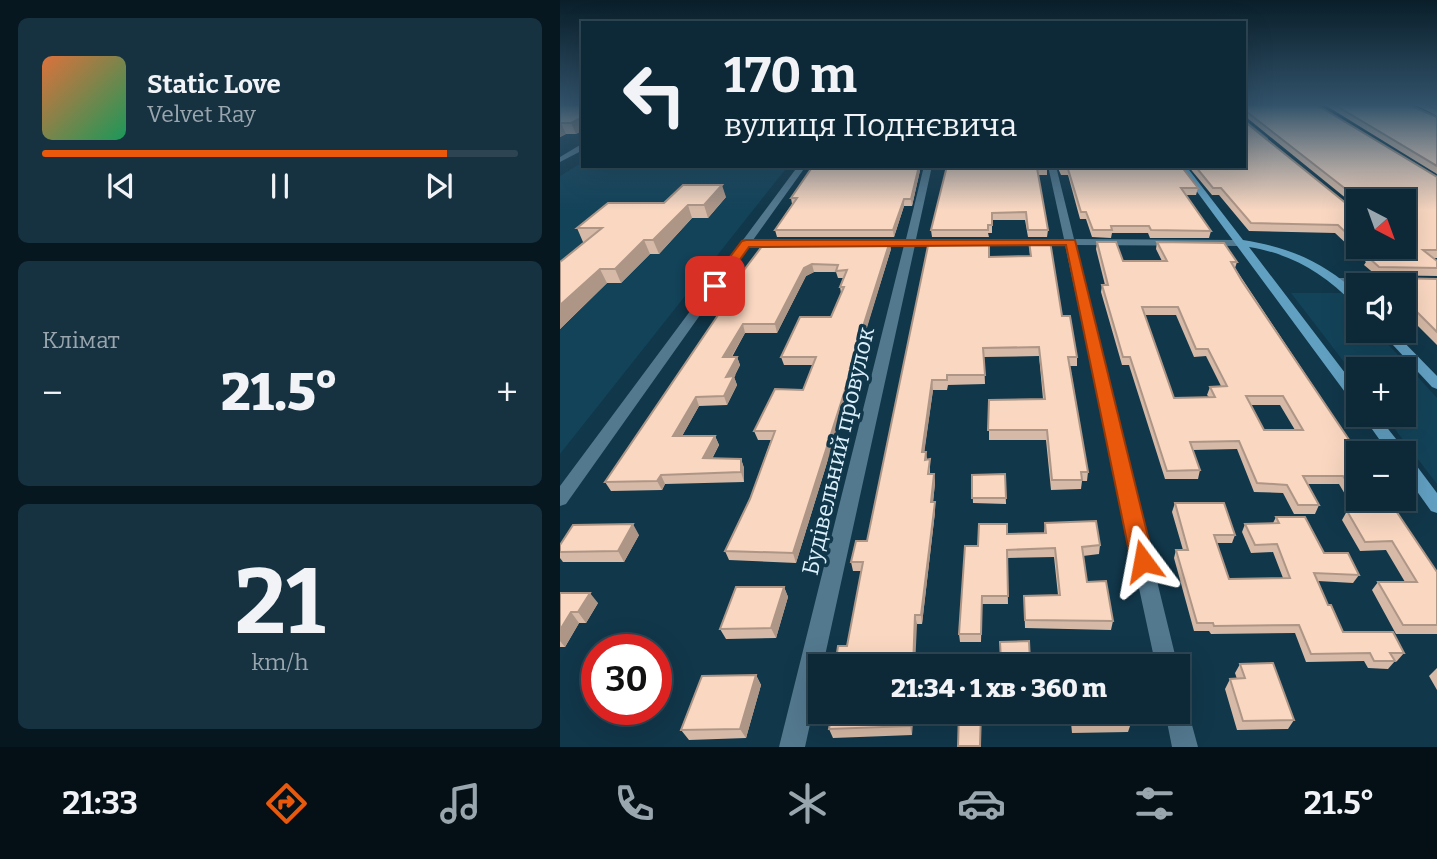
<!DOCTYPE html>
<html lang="uk">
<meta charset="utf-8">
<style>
:root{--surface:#0d2938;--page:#163140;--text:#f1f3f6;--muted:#9aa6ae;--line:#2d4553;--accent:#ea580c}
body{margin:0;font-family:Bitter,serif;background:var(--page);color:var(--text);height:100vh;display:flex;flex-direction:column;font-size:26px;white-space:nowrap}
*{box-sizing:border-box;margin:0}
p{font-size:23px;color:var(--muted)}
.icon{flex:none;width:38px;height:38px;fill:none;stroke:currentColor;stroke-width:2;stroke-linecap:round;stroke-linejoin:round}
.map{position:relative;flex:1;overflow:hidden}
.drawer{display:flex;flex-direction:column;gap:18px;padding:18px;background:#07171f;width:560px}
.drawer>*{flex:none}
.guide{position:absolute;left:21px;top:21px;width:665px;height:147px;border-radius:0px;box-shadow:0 7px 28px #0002,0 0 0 2px var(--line);background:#0d2938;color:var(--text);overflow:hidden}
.needle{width:46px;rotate:139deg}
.fabs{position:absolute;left:786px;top:189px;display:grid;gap:14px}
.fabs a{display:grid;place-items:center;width:70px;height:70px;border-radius:0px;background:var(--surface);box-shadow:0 7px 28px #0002,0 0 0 2px var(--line);font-size:35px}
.speed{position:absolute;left:21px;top:634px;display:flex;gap:14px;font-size:35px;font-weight:700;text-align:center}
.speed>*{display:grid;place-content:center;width:91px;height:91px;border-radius:50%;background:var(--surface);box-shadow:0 7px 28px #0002,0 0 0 2px var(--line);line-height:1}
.speed .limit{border:10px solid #d22;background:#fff;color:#111}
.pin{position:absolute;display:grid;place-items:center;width:60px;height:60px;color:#fff;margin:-30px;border-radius:14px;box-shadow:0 4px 10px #0006}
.me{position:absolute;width:77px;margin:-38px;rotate:347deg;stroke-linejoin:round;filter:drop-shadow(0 0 5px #0008)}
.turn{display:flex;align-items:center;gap:24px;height:147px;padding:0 28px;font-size:32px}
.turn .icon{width:91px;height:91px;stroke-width:2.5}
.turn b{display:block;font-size:49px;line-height:60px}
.big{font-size:52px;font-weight:800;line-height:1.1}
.drawer .tile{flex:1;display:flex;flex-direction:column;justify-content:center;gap:10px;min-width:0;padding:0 24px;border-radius:10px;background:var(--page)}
.drawer .dial{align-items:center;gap:0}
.dial b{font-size:91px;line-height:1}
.song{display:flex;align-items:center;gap:21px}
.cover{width:84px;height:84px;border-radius:10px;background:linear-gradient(135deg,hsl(20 70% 55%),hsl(150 70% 35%))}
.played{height:7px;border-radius:4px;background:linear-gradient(90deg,var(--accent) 85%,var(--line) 85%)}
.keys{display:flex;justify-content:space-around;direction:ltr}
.heat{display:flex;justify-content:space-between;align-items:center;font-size:38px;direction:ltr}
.trip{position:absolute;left:248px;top:654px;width:382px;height:70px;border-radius:0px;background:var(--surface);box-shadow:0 7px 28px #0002,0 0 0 2px var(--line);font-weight:800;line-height:70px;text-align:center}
.dock{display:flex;height:112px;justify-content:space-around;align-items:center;background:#051016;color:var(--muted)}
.dock .icon{width:49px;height:49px}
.dock .on{color:var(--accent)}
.dock b{font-size:32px;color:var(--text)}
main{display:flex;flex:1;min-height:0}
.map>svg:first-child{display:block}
.built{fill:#134359}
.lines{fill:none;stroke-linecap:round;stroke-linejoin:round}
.minor{fill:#53798f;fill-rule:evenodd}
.tertiary{fill:#53798f;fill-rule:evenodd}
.secondary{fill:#62a0c2;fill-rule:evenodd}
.wall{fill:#d6b9a6;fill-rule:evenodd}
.shaded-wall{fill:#ae9687}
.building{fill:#f9d7c1;stroke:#ae9687;stroke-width:2;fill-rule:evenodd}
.route{fill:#ea580c;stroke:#983908;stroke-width:2}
.labels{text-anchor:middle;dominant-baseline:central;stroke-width:7;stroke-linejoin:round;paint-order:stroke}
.street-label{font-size:23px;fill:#ddf1fd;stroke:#11374a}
</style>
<main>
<section class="drawer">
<div class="tile">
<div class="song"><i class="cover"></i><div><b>Static Love</b><p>Velvet Ray</p></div></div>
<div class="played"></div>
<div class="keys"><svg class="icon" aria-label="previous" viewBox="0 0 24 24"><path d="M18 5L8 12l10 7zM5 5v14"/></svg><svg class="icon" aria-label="pause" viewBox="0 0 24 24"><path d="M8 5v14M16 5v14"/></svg><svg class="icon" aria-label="next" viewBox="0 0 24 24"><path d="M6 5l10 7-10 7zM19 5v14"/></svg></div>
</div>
<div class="tile"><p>Клімат</p>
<div class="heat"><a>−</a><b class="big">21.5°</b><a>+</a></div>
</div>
<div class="tile dial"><b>21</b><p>km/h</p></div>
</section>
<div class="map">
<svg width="877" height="747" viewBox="0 0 877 747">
<rect width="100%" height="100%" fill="#11374a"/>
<path class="built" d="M23 162V166H228L0 454V176Z
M731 293H782L798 311V331H816L877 398V484L824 415H844V369H798V380Z"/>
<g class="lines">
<path class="minor" d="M684 119 708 138V140H704L684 124Z
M238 166H246L193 240H223L228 243 227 245 189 246 6 504 0 506V486Z
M364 166H372L356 239H388L393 242 388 245H355L245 747H219L344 245H314L309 242 314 239H346Z
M488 166H496L514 239 680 240 685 243 680 246 515 245 618 667V669V667H596L505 245H412L407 242 412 239H504Z
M779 278H877V284L775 283 773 281Z
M618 700 626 703 638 747H612L605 712H618Z"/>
<path class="tertiary" d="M20 145H23V150L0 162V157Z"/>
<path class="secondary" d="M618 166H626L683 240C729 247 764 262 798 294V305L794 304C763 273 732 254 689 247L798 390V405L793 403Z
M820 331H833L877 376V389L872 387Z
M802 415H817L844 449 845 455 850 457 877 493V513L871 511 844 473V453H829Z"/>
</g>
<path class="wall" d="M0 105H23V130L16 134H6L0 137Z
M684 105 877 177V258H873L877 261V276L816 275 804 265 806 262 775 233 689 231 659 195H652L628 166H684L798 213V247H844V201H798V208L686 117H684Z
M765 105H849L877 117V174Z
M856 105H877V116Z
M253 166H361L352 206H344L334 237H217L215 230 232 204 231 198Z
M387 166H487V175H478L488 230 487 237H468L465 220H432V233H428L429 237H372L371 230Z
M497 166H621L638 188 636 195H626L651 231 649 238H590L588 233H552L551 238 532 237 526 219H520L508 175H501Z
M166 197 148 218H132L99 254H90L61 283H47L0 329V262L24 242H23L17 228 104 203Z
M206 241 331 249 294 368 302 377 297 395H288L236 563 169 560 165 551 190 499 211 440H198L194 431 243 390 253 365H224L221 357 271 317 281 293 280 287 284 278H278L276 272H254L246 276 217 333H185L172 357H177L180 365 174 377 177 385 167 405 139 406 122 436H155L159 445 152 459H181L184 468V482L105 484 102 490 51 491 45 482 171 296 169 290Z
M369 241 429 257 470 256 469 241 502 316 517 357V366H510L528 472 527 481H522L521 489 491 490 486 440H429V400L483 399 479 356 424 357 425 384 388 385 387 390H373L364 452H366L367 460 370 459V474H374L375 483 373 502 375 512 362 624H357L301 571H293L291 562 307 541Z
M537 242 563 261H602L596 249 597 242 677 262 675 268 877 572V634H836L812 590 818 582H845L826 550 800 551 782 520 787 511H795L779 484H748L759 505 755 514H734L723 493 694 492 677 449 633 450 640 470 638 479H605L569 365H562L541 292 542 285H545L536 249ZM585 315H616L634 357 646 356 661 386 650 387 647 395 649 397 614 398ZM690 405H720L735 430H704Z
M831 278 877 279V345L844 312V285H824L826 282H829Z
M445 474 446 504 413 503 412 475Z
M615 503 675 535 672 543H657L669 579 723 578 713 552 691 553 682 532 685 524 713 523 716 517 764 553 799 575 793 583 758 581 768 605 783 632 844 653 837 661H835L828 669 808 668 804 661 746 662 735 633 651 634 649 631H634L614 558 616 550H623L612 512Z
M485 523 540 545 539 554 523 556 527 582 553 621 551 630 465 628 464 596 498 595 494 557 447 558 448 604H422L421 642H400L399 634 418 546 447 534 484 533Z
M79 535 64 562H3L0 558V545Z
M224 587 228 597 216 638 166 639 160 629Z
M0 593 38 603 26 623H19L5 647H0Z
M440 642 470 661V666H441Z
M680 664 734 720 728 729 677 730 665 689 670 679H677L675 673Z
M877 668V690L869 676Z
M196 675 201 685 186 738 129 740 121 730Z
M353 712 352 735 273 738 269 729Z
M510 712H569L571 723 568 732 512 733Z"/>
<path class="shaded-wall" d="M23 117V130L16 134 11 123Z
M0 123H1L6 134 0 137Z
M359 166H361L352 206 351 199Z
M162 185 166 197 148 218 144 205Z
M344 199V206L334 237 333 230Z
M128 205 132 218 99 254 93 240Z
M84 240 90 254 61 283 55 269Z
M330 241 331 249 292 377 290 368Z
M252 264 254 272 246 276 217 333 215 324 244 268Z
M40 269 47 283 0 329V305Z
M183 324 185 333 166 366 163 357Z
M177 357 180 365 174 377 177 385 167 405 164 396 166 377Z
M301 368 302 377 297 395 295 387Z
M372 380 373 390 363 462 362 452Z
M286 387 288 395 236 563 233 553Z
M136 397 139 406 117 445 113 436Z
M155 436 159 445 147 468 143 458Z
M181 459 184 468V482L181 472Z
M374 474 375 483 372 512 371 502Z
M101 475 105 484 102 490 97 481Z
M375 502V512L362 624 361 615Z
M73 524 79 535 64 562 58 551Z
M224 587 228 597 216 638 211 628Z
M30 593 38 603 26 623 18 612Z
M11 612 19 623 5 647 0 641V630Z
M355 615 357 624 355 667H353Z
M196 675 201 685 186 738 180 729Z
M351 712H353L352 735 350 726Z"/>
<path class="building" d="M0 105H23V117L11 123H0Z
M684 105H757L877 177V250H863L877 261V268L819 267 808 257H812L801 247H844V201H801L687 112H684Z
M775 105H849L877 117V166Z
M868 105H877V110Z
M684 121 798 213V244L778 225 691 223 661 188H653L635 166H684Z
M253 166H359L351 199H344L333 230H215L237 198H231Z
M387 166H487L488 168H477L488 230H468L466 212 432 213V225H428V230H371Z
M500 166H621L638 188H621L651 231 591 230 589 226H551L552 230H533L526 212H521L508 169H501Z
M123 185H162L144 205H128L93 240H84L55 269H40L0 305V262L42 228H17L48 203H104Z
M206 241H330L290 368H301L295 387H286L233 553 165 551 190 499 215 431H194L215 389 243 390 256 357H221L240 317H271L284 287H280L287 270 276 271 278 265 252 264 244 268 215 324H183L163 357H177L166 377 174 376 164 396 136 397 113 436H155L143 458 181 459V472L101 475 97 481 45 482 175 290H169Z
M369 241H429V257L471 256 469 241H490L502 316H510L517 357H508L528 472H521L522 480H492L487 430H428L429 400 485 399 479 347 423 348 425 375H387V380H372L362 452H366L365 460 370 459 368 474H374L371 502H375L361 615H355L353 667H275L278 646H287L303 562H291L296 541H307Z
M537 242H556L563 261H607L597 242 664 243 677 262H671L682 281 798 453V499H828L877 572V625H843L818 582H857L832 541 805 542 787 511 805 510 783 476H743L759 505H738L727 485 697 483 679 441 630 442 640 470 607 471 570 357H563L542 285H548ZM582 307H618L636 349H648L667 386 650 387 655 397 614 398ZM686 396H723L743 430H704Z
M831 278 877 279V332L844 299V285H829L826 282H835Z
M445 474 446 498H412V475Z
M615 503H664L675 535H654L669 579 730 578 717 544 695 545 685 524 719 523 716 517H745L764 553H788L799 575 754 573 768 605H771L783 632H833L844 653H830L835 661H814L810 653 751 654 739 625 654 626 653 623H637L616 550H628Z
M536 521 540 545 522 547 527 582 546 581 553 621 465 620 464 596 500 595 495 548 447 550 448 596H422L421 634H399L405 546H418L419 524H447V534L486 533 485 523Z
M73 524 58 551 0 552V545L13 525Z
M176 587H224L211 628 160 629Z
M0 593H30L18 612H11L0 630Z
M469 641 470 661H441L440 642Z
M713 663 734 720 683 721 670 679 685 678 680 664Z
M196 675 180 729 121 730 142 676Z
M272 712H351L350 726 269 729Z
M399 712H421L420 746H398Z
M512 712H569L571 723 513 724Z"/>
<linearGradient id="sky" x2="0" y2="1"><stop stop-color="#091e29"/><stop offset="0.5" stop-color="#32536b"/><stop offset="1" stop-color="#32536b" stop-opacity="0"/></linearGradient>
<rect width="877" height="210" fill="url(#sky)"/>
<path class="route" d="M186 240H515L594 561 590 567 583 570 575 567 571 561 506 245 189 247 159 289H150V283L182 241Z"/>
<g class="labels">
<g class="street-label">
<text transform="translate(278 451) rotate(-77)">Будівельний провулок</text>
</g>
</g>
</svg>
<div class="fabs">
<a><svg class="needle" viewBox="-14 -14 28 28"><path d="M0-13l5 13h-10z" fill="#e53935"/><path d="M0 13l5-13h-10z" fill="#9aa6ae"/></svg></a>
<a><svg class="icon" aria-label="sound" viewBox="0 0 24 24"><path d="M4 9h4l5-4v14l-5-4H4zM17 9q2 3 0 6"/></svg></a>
<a>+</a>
<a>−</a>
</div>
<div class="speed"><div class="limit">30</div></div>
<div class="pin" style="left:155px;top:286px;background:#d93025"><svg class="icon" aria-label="arrive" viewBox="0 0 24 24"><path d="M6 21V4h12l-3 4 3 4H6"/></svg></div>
<svg class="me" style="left:583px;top:561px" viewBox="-20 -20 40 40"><path d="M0-17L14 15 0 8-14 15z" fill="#ea580c" stroke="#fff" stroke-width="4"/></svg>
<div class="trip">21:34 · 1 хв · 360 m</div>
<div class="guide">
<div class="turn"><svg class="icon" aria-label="left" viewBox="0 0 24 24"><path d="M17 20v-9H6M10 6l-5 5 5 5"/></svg><div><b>170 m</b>вулиця Поднєвича</div></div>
</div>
</div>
</main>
<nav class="dock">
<b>21:33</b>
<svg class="icon on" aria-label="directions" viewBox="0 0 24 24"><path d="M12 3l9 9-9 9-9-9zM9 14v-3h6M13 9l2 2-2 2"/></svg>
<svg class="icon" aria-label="music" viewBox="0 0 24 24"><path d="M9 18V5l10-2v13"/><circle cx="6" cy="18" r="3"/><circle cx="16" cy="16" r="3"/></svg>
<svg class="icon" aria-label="phone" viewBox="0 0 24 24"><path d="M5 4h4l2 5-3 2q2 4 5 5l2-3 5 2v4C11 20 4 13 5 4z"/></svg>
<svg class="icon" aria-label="climate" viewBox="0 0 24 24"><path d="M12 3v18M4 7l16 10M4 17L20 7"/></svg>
<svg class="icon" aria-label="car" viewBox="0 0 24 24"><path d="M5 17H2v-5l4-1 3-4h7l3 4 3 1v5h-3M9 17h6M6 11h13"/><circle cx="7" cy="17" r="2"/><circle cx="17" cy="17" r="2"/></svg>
<svg class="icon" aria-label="filters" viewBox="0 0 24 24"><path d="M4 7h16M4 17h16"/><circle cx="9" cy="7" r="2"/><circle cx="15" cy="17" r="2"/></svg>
<b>21.5°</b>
</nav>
